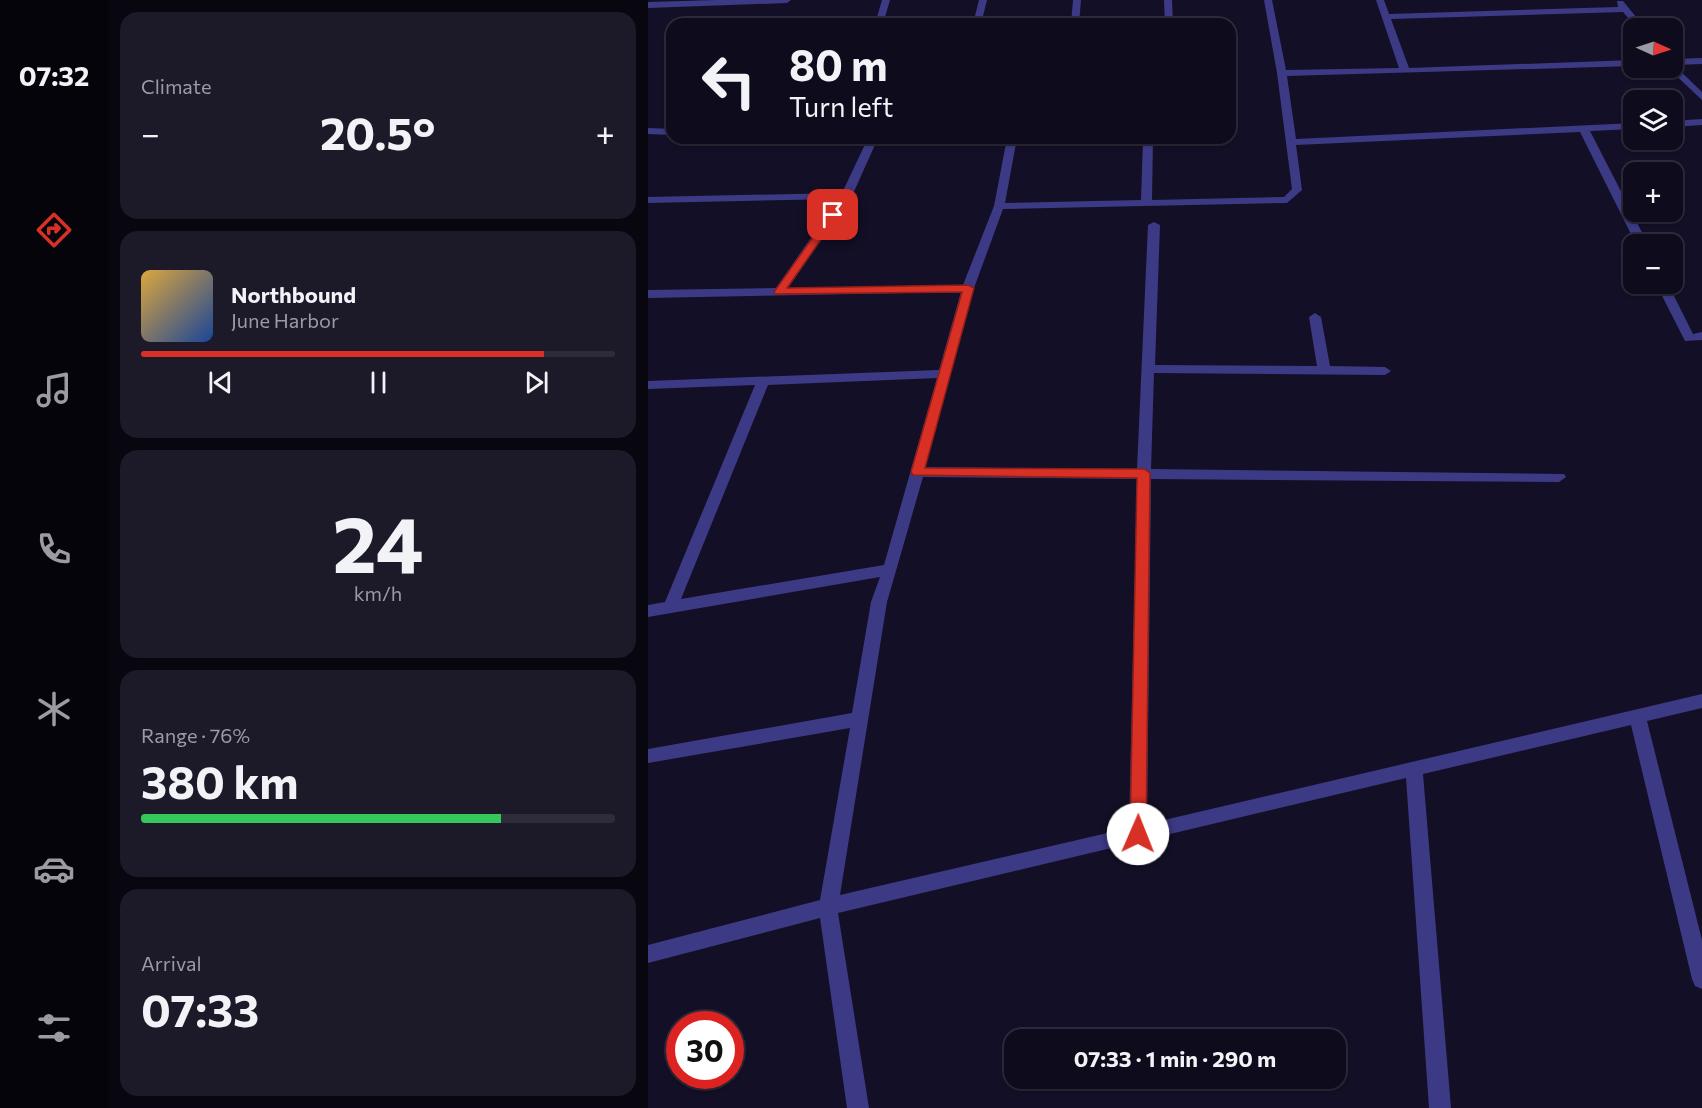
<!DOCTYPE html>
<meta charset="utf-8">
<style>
:root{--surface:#0e0b1c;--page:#1c1929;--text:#f1f3f6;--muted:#9b9ba3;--line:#2e2b3b;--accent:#d93025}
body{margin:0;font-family:Commissioner,sans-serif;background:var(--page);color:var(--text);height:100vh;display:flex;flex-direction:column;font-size:22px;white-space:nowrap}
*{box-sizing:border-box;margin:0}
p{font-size:20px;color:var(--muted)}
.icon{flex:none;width:33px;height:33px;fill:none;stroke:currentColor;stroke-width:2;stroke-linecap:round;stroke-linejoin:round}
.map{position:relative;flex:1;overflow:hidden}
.sheet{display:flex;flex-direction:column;gap:12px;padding:12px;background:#08060f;width:540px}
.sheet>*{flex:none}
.guide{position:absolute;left:18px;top:18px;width:570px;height:126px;border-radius:18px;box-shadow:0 2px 4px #0004,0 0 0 2px var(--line);background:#0e0b1c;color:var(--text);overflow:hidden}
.needle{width:39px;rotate:93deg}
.tools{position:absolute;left:975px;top:18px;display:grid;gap:12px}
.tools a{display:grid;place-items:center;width:60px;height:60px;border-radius:12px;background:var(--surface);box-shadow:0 2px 4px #0004,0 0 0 2px var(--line);font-size:30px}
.speed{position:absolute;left:18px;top:1011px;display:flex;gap:12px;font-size:30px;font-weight:700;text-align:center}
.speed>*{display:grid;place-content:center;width:78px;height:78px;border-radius:50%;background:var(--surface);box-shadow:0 2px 4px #0004,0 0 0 2px var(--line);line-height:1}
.speed .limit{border:9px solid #d22;background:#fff;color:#111}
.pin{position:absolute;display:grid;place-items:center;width:51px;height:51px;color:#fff;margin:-26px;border-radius:12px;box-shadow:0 3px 9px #0006}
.me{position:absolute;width:66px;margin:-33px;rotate:1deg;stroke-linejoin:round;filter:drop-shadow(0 0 4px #0008)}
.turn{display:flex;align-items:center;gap:21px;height:126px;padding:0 24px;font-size:27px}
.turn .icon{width:78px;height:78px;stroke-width:2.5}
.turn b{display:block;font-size:42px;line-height:51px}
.big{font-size:45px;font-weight:700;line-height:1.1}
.sheet .widget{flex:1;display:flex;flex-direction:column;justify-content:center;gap:9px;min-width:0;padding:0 21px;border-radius:18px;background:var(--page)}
.sheet .dial{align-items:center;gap:0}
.dial b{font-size:78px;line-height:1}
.song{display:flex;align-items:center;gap:18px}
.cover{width:72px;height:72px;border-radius:9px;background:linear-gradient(135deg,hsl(40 70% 55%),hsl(220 70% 35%))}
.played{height:6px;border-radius:3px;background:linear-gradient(90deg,var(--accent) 85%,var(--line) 85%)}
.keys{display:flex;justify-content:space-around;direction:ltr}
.heat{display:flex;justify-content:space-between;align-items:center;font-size:33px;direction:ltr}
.charge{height:9px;border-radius:4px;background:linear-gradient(90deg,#34c759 76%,var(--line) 0)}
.trip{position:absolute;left:356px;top:1029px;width:342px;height:60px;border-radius:18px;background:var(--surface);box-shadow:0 2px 4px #0004,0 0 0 2px var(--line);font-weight:700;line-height:60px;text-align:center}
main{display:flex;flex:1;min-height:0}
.menu{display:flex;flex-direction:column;width:108px;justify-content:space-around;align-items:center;background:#06040b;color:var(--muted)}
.menu .icon{width:42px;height:42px}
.menu .active{color:var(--accent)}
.menu b{font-size:27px;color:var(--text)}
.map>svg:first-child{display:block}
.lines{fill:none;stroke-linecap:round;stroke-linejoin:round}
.minor{fill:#3d3a85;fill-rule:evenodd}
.route{fill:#d93025;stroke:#8d1f18;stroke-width:1.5}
</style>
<main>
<nav class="menu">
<b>07:32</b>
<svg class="icon active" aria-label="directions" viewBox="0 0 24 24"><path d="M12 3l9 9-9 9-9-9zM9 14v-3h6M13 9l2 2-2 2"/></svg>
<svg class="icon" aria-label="music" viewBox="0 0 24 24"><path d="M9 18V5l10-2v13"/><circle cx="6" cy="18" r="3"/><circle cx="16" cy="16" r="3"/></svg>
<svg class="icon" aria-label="phone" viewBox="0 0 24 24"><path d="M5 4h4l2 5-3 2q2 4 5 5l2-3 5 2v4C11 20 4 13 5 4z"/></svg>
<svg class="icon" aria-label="climate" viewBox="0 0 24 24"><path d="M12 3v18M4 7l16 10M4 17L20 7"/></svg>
<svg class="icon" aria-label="car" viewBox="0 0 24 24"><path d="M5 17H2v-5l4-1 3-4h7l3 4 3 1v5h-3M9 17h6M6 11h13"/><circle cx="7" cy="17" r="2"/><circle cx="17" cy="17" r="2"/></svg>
<svg class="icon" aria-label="filters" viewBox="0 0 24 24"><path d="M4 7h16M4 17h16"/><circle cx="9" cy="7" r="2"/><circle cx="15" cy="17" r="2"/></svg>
</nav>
<section class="sheet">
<div class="widget"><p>Climate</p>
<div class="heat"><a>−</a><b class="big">20.5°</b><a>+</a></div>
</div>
<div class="widget">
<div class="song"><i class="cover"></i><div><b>Northbound</b><p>June Harbor</p></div></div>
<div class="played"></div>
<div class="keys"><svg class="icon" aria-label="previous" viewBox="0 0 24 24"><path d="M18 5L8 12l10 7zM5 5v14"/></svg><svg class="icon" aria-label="pause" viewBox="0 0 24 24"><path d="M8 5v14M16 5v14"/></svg><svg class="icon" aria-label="next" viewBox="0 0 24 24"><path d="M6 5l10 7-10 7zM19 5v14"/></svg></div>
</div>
<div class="widget dial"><b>24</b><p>km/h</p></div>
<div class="widget"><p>Range · 76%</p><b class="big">380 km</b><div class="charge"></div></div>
<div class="widget"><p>Arrival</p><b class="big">07:33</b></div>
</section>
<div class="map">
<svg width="1054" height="1108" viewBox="0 0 1054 1108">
<rect width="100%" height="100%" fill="#130f26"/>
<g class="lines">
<path class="minor" d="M67 0H143L139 3 0 8V2Z
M234 0H242L235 24H227Z
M331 0H339L333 24H325Z
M425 0H433L431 24H423Z
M516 0H524L525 24H517Z
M616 0H624L638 70 751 68 728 0H736L741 14 970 7 969 1H975L997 28H989L975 12 743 19 761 68 986 60V66L639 76 648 139 986 123V129L942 131 1000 244H988L932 132 648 145 654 190 639 203 355 209 326 288 277 467 489 469 500 225 506 222 512 225 507 365 669 366 661 317 667 313 673 317 682 366 737 367 743 371 737 375 506 373 503 469 916 474 918 477 911 482 503 479 499 824 1054 694V708L999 721 1054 940V989L1047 986 1044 979 983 725 775 774 803 1108H781L758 778 190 913 221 1108H199L172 918 0 963V945L172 900 202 728 0 763V749L204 713 223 602 232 577 0 617V605L17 602 107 385 0 389V381L291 370 313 292 0 298V290L128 288 190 199 0 203V197L194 193 220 138H230L204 196 140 288 315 285 346 206 359 138H369L357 203 493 200 495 138H505L504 200 636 197 644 189 629 73ZM289 378 236 565 33 599 120 385ZM275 477 489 479 481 828 192 895 239 602Z
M1054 58V64L1026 65 1054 92V100L1020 68H1024V59Z
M1054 119V125L1024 127V121Z
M0 128 24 129V135L0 134Z
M1008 284H1020L1045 334 1054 332V340L1037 341Z"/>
</g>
<path class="route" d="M182 213 190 215 139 288 320 285 326 288 277 468 496 469 502 473 498 834 496 840 490 842 484 840 482 834 489 478 265 475 263 472 314 292 127 294 126 292Z"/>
</svg>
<div class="tools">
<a><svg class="needle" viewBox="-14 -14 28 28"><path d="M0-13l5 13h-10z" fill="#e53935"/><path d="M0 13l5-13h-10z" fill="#9b9ba3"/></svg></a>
<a><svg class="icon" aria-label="layers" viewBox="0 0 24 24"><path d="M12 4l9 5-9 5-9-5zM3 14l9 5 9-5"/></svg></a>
<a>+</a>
<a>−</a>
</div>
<div class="speed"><div class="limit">30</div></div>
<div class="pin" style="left:185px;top:215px;background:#d93025"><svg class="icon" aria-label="arrive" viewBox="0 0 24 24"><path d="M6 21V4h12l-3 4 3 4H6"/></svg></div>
<svg class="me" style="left:490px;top:834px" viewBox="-20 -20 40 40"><circle r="19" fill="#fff"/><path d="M0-13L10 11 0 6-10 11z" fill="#d93025"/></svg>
<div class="trip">07:33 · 1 min · 290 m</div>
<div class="guide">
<div class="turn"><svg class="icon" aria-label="left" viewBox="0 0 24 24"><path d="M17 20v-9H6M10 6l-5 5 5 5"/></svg><div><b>80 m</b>Turn left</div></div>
</div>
</div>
</main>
